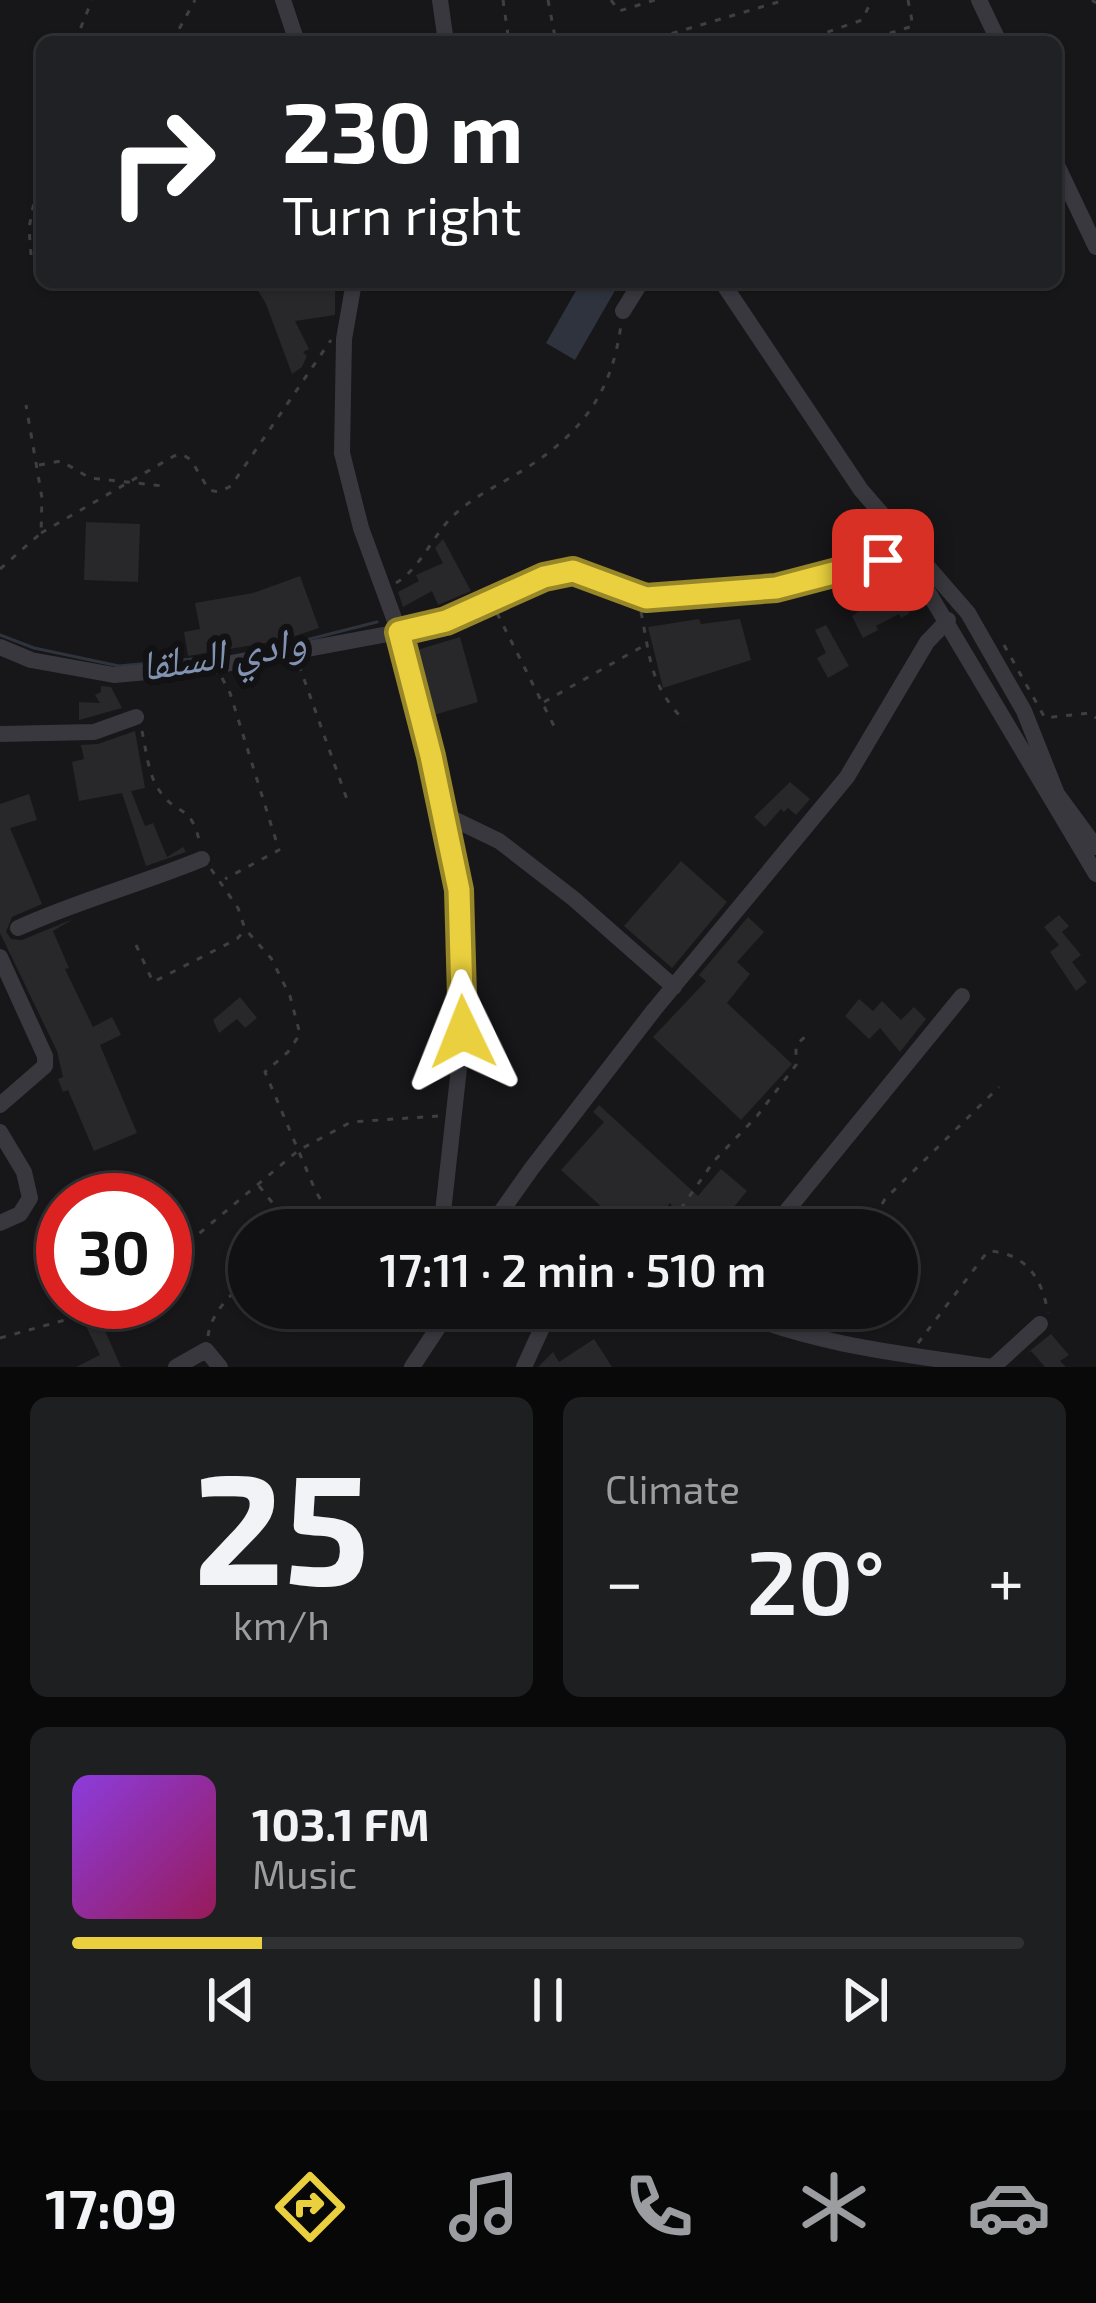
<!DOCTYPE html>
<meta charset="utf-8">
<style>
:root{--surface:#111113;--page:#1e1f21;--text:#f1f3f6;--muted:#9c9da0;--line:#303133;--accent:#ead03e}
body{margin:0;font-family:"Exo 2","Noto Naskh Arabic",sans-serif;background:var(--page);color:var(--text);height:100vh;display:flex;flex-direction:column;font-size:45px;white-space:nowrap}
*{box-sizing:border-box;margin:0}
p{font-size:39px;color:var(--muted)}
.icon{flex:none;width:66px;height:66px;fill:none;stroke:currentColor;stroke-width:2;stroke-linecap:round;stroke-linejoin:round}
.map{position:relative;height:1367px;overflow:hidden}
.drawer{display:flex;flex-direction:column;gap:30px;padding:30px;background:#09090a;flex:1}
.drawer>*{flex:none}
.banner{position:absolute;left:36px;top:36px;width:1026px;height:252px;border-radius:18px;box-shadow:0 3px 9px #0004,0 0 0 3px var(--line);background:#202124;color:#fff;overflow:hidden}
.speed{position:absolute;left:36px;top:1173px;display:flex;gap:24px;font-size:60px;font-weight:700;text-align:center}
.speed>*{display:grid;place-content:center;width:156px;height:156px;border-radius:50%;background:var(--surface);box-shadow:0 3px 9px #0004,0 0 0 3px var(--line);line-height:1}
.speed .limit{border:18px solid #d22;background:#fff;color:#111}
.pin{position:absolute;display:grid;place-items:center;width:102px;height:102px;color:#fff;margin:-51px;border-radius:24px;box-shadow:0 6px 18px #0006}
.me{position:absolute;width:132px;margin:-66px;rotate:358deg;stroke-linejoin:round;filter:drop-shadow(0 0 9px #0008)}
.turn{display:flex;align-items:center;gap:42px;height:252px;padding:0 48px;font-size:54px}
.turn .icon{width:156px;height:156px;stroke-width:2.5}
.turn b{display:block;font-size:84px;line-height:102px}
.big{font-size:90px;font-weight:600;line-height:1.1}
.drawer .card{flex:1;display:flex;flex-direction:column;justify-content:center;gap:18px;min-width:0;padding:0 42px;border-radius:18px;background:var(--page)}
.drawer .dial{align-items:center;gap:0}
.dial b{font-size:156px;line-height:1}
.song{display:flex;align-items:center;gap:36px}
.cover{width:144px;height:144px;border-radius:18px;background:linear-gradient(135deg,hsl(270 70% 55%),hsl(330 70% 35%))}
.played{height:12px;border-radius:6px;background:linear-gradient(90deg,var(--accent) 20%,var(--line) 20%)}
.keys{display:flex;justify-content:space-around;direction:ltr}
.heat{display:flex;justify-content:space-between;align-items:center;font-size:66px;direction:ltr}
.drawer .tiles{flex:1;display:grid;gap:30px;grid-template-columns:1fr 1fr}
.card:last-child{grid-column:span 2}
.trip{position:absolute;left:228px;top:1209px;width:690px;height:120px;border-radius:60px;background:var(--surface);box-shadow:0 3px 9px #0004,0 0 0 3px var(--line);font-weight:600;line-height:120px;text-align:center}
.menu{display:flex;height:192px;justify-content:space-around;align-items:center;background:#070708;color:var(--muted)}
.menu .icon{width:84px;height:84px}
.menu .active{color:var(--accent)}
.menu b{font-size:54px;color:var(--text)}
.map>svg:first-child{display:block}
.water{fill:#2e333d}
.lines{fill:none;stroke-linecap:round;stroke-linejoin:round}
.stream{stroke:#2e333d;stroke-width:3}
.building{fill:#28272a}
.path{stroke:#3e3f45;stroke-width:3;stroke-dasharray:6 9;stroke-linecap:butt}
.minor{stroke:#38383e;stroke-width:16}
.route-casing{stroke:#988728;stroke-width:30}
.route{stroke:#ead03e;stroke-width:21}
.labels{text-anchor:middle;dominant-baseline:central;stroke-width:12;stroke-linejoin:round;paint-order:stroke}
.water-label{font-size:42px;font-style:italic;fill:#8293b2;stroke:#121214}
</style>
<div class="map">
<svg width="1096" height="1367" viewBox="0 0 1096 1367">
<rect width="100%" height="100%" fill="#171719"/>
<path class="water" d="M581 282H609L617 287 575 360 546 343Z"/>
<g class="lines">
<path class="stream" d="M0 635 34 648 119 666 224 656
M298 642 377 622"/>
</g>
<path class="building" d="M253 282H335V315L295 321 309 349 303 352 307 356 302 367 292 374 266 304Z
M86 522 140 524 138 582 84 580Z
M443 539 471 591 438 605 432 591 403 607 398 592 419 581 416 575 443 563 435 548Z
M300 576 319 628 283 640 188 656 184 632 200 629 195 603 253 593Z
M890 590 910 613 901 618 899 614 876 626 878 630 863 638 852 616Z
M699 619 701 624 740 619 751 660 663 688 648 627Z
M826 625 849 666 828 678 817 658 826 653 815 630Z
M460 637 478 702 434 715 417 650Z
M101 686 111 687 122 708 79 720V702L100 703 95 695 101 692Z
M135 731 145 788 131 791 145 826 153 823 167 857 183 847 186 852 146 866 122 793 79 801 72 762 84 759 81 745 98 744Z
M790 782 810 799 796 815 788 808 784 812 781 809 765 827 754 817Z
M29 794 37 820 10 828 42 904 12 917 6 932 11 939 22 940 73 919 53 931 69 968 65 969 93 1027 112 1017 121 1035 100 1045 137 1133 94 1151 68 1090 63 1092 58 1079 63 1077 57 1051 0 933V804Z
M681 861 727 902 672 968 624 926Z
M1059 915 1069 926 1062 932 1081 955 1072 962 1087 982 1076 991 1050 952 1059 945 1044 927Z
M748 917 764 932 737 962 750 974 727 1003 792 1064 741 1120 653 1037 706 981 699 975Z
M240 997 257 1018 245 1028 237 1019 219 1033 213 1020Z
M859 999 873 1011 882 1001 901 1020 914 1007 926 1019 900 1052 880 1028 869 1039 845 1016Z
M599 1105 698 1196 721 1169 747 1191 715 1230H672L680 1218 670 1203 646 1230H627L561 1170 604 1122 593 1112Z
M99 1317 121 1367H76L100 1355 85 1324Z
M1051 1334 1069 1355 1060 1361 1066 1367H1045L1031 1351 1026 1354Z
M594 1339 612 1367H538L553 1352 559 1362Z"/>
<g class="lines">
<path class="path" d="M503 0 509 42
M548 0 556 42
M611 0 619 11 655 0
M1092 0 1096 3
M75 42 92 0
M172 42 195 0
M643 42 785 0
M799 42 862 20 872 0
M861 42 913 26 908 0
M31 255 29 228 42 161
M39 465 61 461 90 478 163 486
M41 533 174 456 182 454 191 460 209 490 219 492 231 486 331 340
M0 569 41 533 42 498 26 405
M396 583C419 569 432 538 450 519 472 496 502 484 528 467 584 431 613 389 621 324
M641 612C650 657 650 687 685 721
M497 613 557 732
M1004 645 1045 718 1089 713 1096 718
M299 665 349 805
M222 678 230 693 279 850 225 879
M544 702 645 645
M142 731C146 749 148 774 159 790 176 817 192 802 200 845
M211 869 238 908 245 929 271 958 290 996 300 1034 288 1052 265 1072 316 1192 339 1230
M136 945 153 982 237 939 244 931
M259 1186 283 1216 285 1230
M686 1230 673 1220 714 1161 757 1116 796 1065V1045L807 1035
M867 1230 885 1199 999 1087
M165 1262 299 1150 351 1122 438 1116
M843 1330 855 1308
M208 1336C211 1314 230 1293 249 1281
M0 1338 108 1308 116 1302
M918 1343 988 1251C1026 1253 1042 1278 1048 1313"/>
<path class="minor" d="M283 0 297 42
M440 0 446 42
M979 0 999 42
M1056 163 1096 247
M354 282 344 339 342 453 361 528 399 632 431 756 459 890 463 1032 441 1230
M722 282 861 490 968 613 1024 711 1057 794 1096 847
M623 311 641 282
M0 647 31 660 114 675 215 666 399 632 446 621 544 577 573 571 646 598 776 588 882 561 903 566 918 575 1096 874
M0 734 94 732 136 717
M443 814 499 841 574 899 674 987
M18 928C77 901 141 884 202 859
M0 957 45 1056V1066L0 1105
M0 1132 24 1172 30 1198 20 1214 0 1223
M488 1230 532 1168 654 1010 847 777 927 642 948 620
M771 1230 962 996
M728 1308C813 1345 902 1354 992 1367
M176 1367 206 1350 220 1367
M412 1367 451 1308
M524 1367 551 1308
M993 1367 1040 1324"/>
</g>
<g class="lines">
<g class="route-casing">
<path id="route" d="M463 1032 459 890 431 756 399 632 446 621 544 577 573 571 646 598 776 588 883 560"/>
</g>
<use href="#route" class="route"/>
</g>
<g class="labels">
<g class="water-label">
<text transform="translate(223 651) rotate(-9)">وادي السلقا</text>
</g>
</g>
</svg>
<div class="speed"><div class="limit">30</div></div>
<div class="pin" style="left:883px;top:560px;background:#d93025"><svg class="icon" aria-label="arrive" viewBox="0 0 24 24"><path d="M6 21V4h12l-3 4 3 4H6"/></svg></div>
<svg class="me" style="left:463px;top:1032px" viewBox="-20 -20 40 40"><path d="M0-17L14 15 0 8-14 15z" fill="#ead03e" stroke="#fff" stroke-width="4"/></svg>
<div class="trip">17:11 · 2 min · 510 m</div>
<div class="banner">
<div class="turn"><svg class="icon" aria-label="right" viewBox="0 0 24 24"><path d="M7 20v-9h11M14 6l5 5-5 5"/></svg><div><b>230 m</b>Turn right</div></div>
</div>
</div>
<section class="drawer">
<div class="tiles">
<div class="card dial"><b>25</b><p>km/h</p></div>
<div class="card"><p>Climate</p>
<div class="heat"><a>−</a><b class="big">20°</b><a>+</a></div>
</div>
<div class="card">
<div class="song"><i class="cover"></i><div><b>103.1 FM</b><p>Music</p></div></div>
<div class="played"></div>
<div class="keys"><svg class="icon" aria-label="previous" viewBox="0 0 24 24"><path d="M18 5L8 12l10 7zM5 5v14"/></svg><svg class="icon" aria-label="pause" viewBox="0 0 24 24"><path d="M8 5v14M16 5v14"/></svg><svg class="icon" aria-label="next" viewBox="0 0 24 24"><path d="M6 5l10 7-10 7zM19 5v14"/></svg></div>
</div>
</div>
</section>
<nav class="menu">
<b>17:09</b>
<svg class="icon active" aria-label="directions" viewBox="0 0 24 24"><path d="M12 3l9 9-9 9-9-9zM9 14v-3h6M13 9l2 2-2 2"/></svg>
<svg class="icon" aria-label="music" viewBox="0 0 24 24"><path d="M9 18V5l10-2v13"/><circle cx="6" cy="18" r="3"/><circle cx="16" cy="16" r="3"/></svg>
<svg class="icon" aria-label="phone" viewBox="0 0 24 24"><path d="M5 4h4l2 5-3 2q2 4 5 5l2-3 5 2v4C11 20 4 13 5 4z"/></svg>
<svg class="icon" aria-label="climate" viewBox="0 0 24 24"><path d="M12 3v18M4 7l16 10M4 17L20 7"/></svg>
<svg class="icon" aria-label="car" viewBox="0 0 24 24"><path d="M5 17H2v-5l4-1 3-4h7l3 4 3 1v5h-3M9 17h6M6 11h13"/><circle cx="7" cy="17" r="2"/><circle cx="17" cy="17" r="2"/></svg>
</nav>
